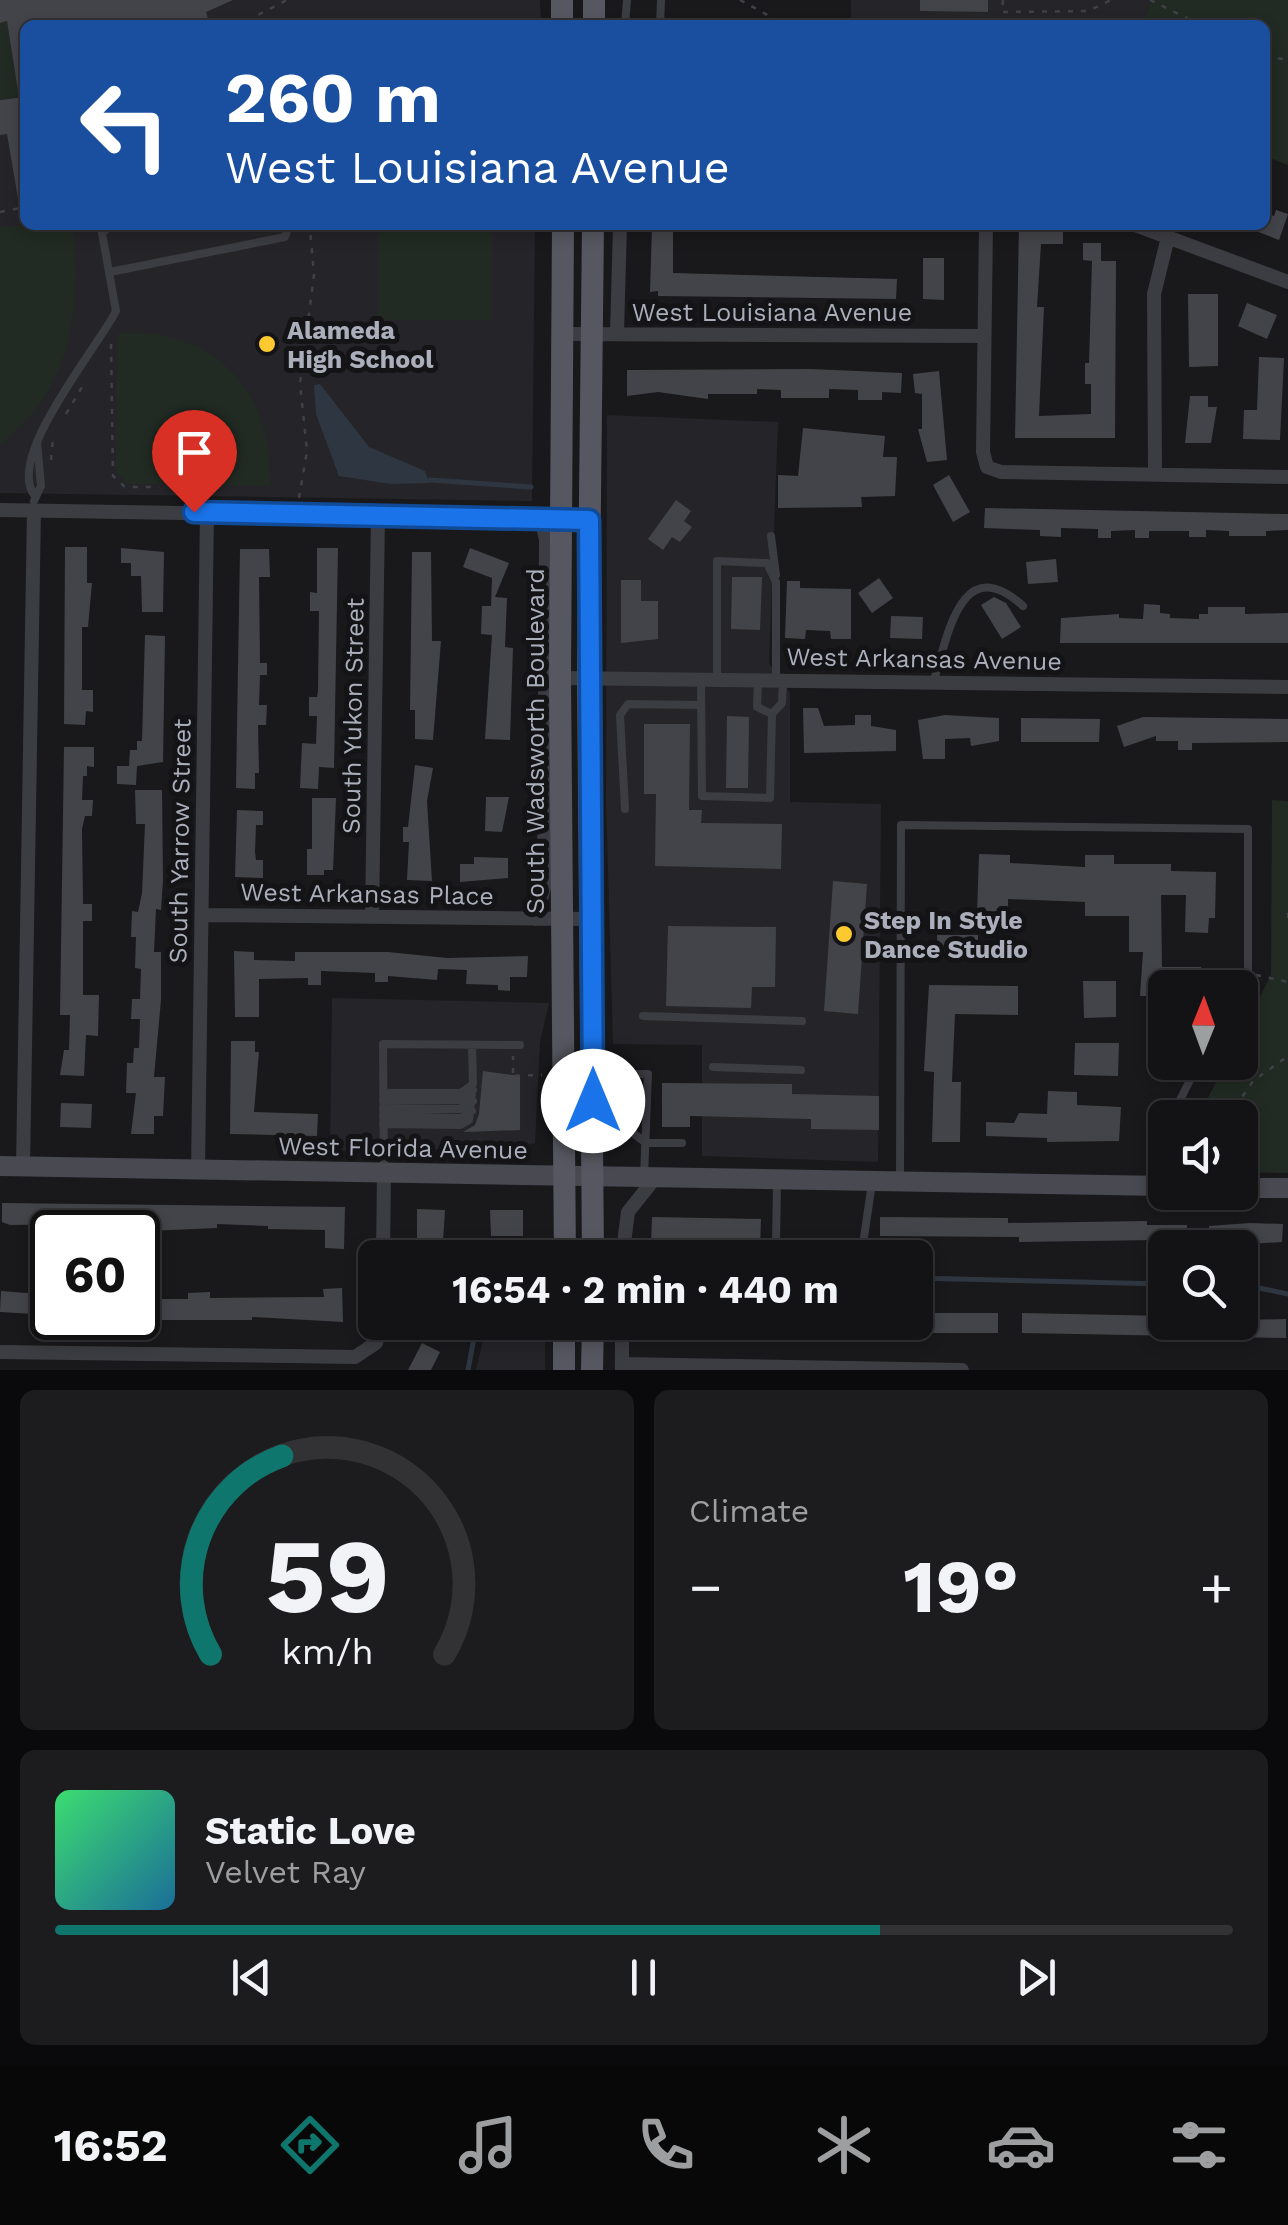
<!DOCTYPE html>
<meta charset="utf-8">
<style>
:root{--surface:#131315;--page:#1c1c1e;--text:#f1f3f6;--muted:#9d9ea0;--line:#323234;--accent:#0f766e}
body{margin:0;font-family:"Work Sans",sans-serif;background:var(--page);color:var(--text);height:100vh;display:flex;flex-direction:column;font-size:38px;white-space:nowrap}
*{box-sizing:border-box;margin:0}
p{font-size:32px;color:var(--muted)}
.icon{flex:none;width:55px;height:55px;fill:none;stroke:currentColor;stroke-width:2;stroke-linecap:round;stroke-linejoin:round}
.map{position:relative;height:1370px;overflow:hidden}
.sheet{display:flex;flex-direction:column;gap:20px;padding:20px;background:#0a0a0c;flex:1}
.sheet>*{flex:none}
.banner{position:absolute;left:20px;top:20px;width:1250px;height:210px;border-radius:15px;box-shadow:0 5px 15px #0003,0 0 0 2px var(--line);background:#1a4fa0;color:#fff;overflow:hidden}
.needle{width:65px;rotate:1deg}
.tools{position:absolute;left:1148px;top:970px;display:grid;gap:20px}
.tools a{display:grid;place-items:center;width:110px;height:110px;border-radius:15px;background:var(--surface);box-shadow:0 5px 15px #0003,0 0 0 2px var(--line);font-size:50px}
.speed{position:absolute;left:30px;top:1210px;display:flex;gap:20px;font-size:50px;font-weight:700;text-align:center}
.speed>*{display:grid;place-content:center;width:130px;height:130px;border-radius:50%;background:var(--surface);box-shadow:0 5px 15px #0003,0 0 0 2px var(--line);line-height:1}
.speed .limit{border:5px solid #111;border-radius:15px;background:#fff;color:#111}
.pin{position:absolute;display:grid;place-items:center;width:85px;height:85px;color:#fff;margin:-102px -42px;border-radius:50% 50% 50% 0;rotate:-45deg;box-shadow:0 0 10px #0007}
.pin .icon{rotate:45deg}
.me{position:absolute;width:110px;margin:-55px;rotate:0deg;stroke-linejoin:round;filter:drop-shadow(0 0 8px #0008)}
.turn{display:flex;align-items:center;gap:35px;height:210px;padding:0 40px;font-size:45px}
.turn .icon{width:130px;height:130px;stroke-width:2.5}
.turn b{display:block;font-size:70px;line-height:85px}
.big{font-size:75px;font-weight:700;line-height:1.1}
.sheet .widget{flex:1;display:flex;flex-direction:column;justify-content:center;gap:15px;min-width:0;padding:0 35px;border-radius:15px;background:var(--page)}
.sheet .dial{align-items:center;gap:0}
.dial svg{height:260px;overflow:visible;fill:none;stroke:var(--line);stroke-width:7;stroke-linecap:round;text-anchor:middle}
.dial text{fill:var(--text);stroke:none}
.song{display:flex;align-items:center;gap:30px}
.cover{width:120px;height:120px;border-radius:15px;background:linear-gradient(135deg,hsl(140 70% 55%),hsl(200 70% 35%))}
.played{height:10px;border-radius:5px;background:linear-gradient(90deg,var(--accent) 70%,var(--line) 70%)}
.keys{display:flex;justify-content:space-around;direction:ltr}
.heat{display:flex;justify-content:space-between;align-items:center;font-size:55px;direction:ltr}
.sheet .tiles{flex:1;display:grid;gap:20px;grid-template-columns:1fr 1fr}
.widget:last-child{grid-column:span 2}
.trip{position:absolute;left:358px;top:1240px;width:575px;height:100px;border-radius:15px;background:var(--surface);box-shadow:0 5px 15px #0003,0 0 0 2px var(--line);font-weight:700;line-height:100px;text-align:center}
.dock{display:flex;height:160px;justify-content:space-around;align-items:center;background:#080808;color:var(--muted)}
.dock .icon{width:70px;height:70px}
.dock .current{color:var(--accent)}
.dock b{font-size:45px;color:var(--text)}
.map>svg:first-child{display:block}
.built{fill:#252529}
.green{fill:#212a23}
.water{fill:#2e3741}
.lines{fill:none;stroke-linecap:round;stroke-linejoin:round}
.stream{stroke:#2e3741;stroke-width:5}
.building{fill:#434449}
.path{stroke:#404148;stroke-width:2.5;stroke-dasharray:5 8;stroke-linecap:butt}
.lane{stroke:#3c3c43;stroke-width:8}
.street{stroke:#3c3c43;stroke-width:14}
.secondary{stroke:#484951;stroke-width:20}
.primary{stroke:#565760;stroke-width:22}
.route-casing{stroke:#114b97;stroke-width:25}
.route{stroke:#1a73e8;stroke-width:18}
.poi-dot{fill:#fdc930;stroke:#141417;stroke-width:4}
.labels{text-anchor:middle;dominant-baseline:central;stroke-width:10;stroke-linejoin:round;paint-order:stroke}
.street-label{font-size:25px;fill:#abafbc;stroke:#141417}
.poi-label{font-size:25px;font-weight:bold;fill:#abafbc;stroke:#141417;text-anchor:start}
</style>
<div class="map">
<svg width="1288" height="1370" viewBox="0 0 1288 1370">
<rect width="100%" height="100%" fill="#19191c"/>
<path class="built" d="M0 0H540L541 25H25V225H535L532 501 0 493Z
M851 0H1151L1141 25H851Z
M607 415 778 422 769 663 790 693V802L881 804 878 1162 702 1156V1045L613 1044 606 798Z
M332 998 549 1003 540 1042 535 1143 517 1148 330 1151Z
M487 1323H545V1370H476Z"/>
<path class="green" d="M1151 0H1288V165L1265 156V25H1141Z
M7 21 19 97 0 100V23Z
M35 225 73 231C80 318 72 387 0 445V227Z
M378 225H492V320H378Z
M118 333C215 327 274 391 270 486L127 484 115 471Z
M1272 800 1288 801V1173L1240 1172V1118L1198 1117 1226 1063 1240 1062V1036L1271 975Z"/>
<path class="water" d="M320 384 369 447 425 471 429 483 391 484 339 476 316 414 314 385Z"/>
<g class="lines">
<path class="stream" d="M430 480 531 487
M915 1278 1165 1284
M1240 1284 1288 1294
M468 1370 477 1322"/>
</g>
<path class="building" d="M0 0H233L206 12 210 25H25V90L18 91 7 21 0 23Z
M920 0H988V12L920 11Z
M25 97V203L19 204 7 134 0 135V100Z
M1276 210 1288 214 1279 240 1243 226 1265 225V213L1274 216Z
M652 225H673V273L897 279 896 299 658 296V291L650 292Z
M1019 225 1063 227V244H1041L1037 307H1044L1039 416 1091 414V384H1085V363H1089L1092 261 1083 260V243H1101V261H1116L1115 438H1015Z
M923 258H944V300L923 299Z
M1188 294H1218V366L1189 367Z
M1247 303 1277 315 1267 339 1238 326Z
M1259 357 1284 358 1280 440 1243 439 1244 410H1257Z
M811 369 902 373 901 393 882 392V400H858V390L829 389V398H781V390L757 389V394H708V399L658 392 627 396V370Z
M939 371 947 460 927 462 918 429H922V394L915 393 913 374Z
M1190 396H1208V407H1217L1211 443H1185Z
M803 428 885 436 883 457H897L895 496 861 497 862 507 778 508V475L798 476Z
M949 475 970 512 953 522 933 485Z
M676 500 691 511 684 521 692 527 680 542 672 537 663 550 648 539Z
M985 508 1288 514V530L1266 531V536H1229V531L1206 530V537H1189V531H1149V538H1135V530L1111 531V538H1098V529L1061 528V537L1040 536V530L984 528Z
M65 547H87V583H92L88 627H82V690H93V712L86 711 85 725 64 724Z
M121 548 164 552 163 612H142L141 576H131V563H121Z
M317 548H338L334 768 319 767 318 789 300 788 302 743 316 744 317 716H309V697H317L318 691 319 611H310V592L317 593Z
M470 548 509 563 495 597 507 598 505 647 513 648 510 740 485 739 492 635 481 634 482 606H491L492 578 463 567Z
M240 549H269L270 577H259L260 663H267V675H260L259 705H267L266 725H258L259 773H255V789L236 788Z
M412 552H431L432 641H441L433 740 415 739V710H410Z
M1056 559 1058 582 1028 584 1026 562Z
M732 577H762L760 630 731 629Z
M879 578 893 598 872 613 858 593Z
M621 580H641V601H658V639L621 643Z
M787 581H800V588L851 589V639H831L830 631 806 630 805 639 785 638Z
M994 597 1006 603 1021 627 1002 639 981 605Z
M1144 604 1160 605V613L1170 614V618L1199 619V614H1208V607H1245V614L1288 613V643H1060L1061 618 1119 614V618L1143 619Z
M891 616 923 617 922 639 890 638Z
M145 635 165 636 163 762 137 766 136 785 117 784V766H129L130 750H137V741H142Z
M803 708H818L824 726 855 725V715H871V726L896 730V751L804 753Z
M945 715 999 718V741L971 746 970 738 945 739V759H923L918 720Z
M727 716 749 717 748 788H726Z
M1143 717 1288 719V742L1192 743V750H1178V741H1156V736L1124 747 1117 726Z
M1021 718 1100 719 1099 742H1021Z
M644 724H690L689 810H702L701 823 782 824 781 869 655 866 656 794H644Z
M64 747H94V767L87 766V776H83L82 800H93L92 816H85L82 829 83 904H92V921H83V995H99L98 1036 86 1035 84 1076 60 1075 64 1050H69L70 1015H60Z
M415 765 433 768 427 801 432 881 407 880 409 842H403V827H408Z
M135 790H162L163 880 161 910 156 909 154 952H161V1000L154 1077H165L163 1116H154V1134H131L136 1093H126L127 1063H133L134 1048H139L140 1019H131L132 999H140L141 969 135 968 136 937H131L132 911 138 912 142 893 145 824H136Z
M486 797H509L502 832 485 831Z
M312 798H336L333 870H324V875H307V849H312Z
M237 810 263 811V825H256L255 852 256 860H263V878L235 877Z
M979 854 1010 855V863L1085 867V855H1114V864H1171V871L1216 872 1215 918H1209L1208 933 1185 932 1186 895H1161L1162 967H1201V988H1165V996H1140L1143 952H1129V916H1085V902L1008 899V915L977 914Z
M474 857 508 858V878L460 882V864H474Z
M833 881 867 884 858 1014 824 1011Z
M668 926 776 927 775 987H752L751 1008 666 1006Z
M937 935H978V958H938Z
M234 951 254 952V960L295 961V952H388L447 958 528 956 527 977H510V991L498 990V985L466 984 467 970 438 969 437 980 388 976V982H375V973L321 971V985H308V978L259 979V1017H235Z
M1083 981H1116V1017L1084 1018Z
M929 985 1018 986V1015L955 1014 952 1082H961L960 1142H932L934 1072 924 1071Z
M231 1041H255V1052H259L254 1112 318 1114 317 1136 230 1134Z
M1075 1043H1119L1118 1076 1074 1075Z
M483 1071 520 1076V1130L463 1132 475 1125 479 1114Z
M662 1083 792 1084V1094L879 1096V1130L811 1129V1119L690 1116V1127H662Z
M612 1089H634V1118L612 1117Z
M1048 1091 1077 1092V1105L1121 1107 1119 1141 1047 1142V1138L986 1136V1122L1014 1123 1019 1113 1047 1114Z
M61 1103 92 1104 91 1128 60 1127Z
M2 1203 345 1207 344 1249 325 1248V1230L268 1229V1226L217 1224V1228L148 1231V1224L90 1229V1224L10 1225 2 1222Z
M417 1209 445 1210 442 1258H417Z
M490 1210H523V1236H491Z
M652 1217 761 1219 760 1248 651 1246Z
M880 1217 1008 1218V1223L1147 1221V1225H1187V1245H1156V1240L1019 1242V1237L880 1236Z
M1250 1223 1283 1224 1282 1242 1209 1246V1226Z
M342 1288 343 1322 252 1317V1320H138V1299H188V1293L210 1292V1298L324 1297 323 1289Z
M1 1291 52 1295V1315L0 1312Z
M929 1313H998V1333H928Z
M1022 1313 1165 1316V1322L1286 1319V1338L1022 1333Z
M422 1343 440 1352 431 1370H408Z"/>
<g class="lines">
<path class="path" d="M740 0 786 25
M1003 0 1002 12 1088 11 1111 0
M1150 0 1193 21
M255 25 254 17 287 0
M286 25 316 20 317 25
M1265 56 1288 60
M0 212 25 207
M309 225 310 229 316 225
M111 344 113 476 125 487H159
M66 414 85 382
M51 460 53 438
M299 498 307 451 300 384 314 275 310 229
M1288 913V919
M1256 975 1288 982
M513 1073V1056
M502 1076 542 1075
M1228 1118 1253 1081 1288 1056"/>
<path class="lane" d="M625 25 627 0
M660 25 661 0
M110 272 285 237 289 225
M35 496C4 459 96 350 116 311L102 233 111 225
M34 501 41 486 37 442
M771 536 776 575
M701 679 702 796 770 798 772 714 757 707 758 679
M717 679V561L767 563 776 582V679
M934 680C948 635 961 550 1023 606
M772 714 782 703 783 682
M625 809 620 715 628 704 701 705
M643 1016 802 1021
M713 1067 801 1070
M595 1074H648L644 1177
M383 1093H461L473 1084 472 1045
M383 1101 463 1100 473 1090
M383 1109H460L473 1101
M383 1116 461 1118 472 1111
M1171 1118 1199 1062
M383 1124 460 1125 469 1120 472 1093
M596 1129 629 1130 646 1143H682
M384 1172 383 1044 520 1045
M900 1178 901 825 1248 829V970L1238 988
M1149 1181 1154 1151 1165 1129
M777 1184 776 1242 863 1244 872 1183"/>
<path class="street" d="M986 225 983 452 987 467 1001 472 1288 477
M1135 225 1288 282
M562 334 982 336
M617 334 620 225
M1155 475 1154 294 1168 237
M0 510 589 520
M560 678 1288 687
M202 915 592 919
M372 917 378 515
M536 919 544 887 546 539 541 519
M23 1167 34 510
M198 1170 207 512
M383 1258 384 1172
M622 1258 628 1212 656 1177
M0 1352 355 1357 376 1343 382 1322
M622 1364 962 1370
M622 1369V1322"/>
<path class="secondary" d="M0 1166 1165 1186
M1240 1188H1288"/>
<path class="primary" d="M562 0V25
M594 25V0
M563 225 560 678 565 1258
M593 225 588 678 593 1258
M564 1370V1322
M592 1370 593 1322"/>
</g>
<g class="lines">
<g class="route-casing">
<path id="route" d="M194 512 589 520 593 1101"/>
</g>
<use href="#route" class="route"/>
</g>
<g class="poi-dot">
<circle cx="267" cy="344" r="10"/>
<circle cx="844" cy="934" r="10"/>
</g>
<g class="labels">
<g class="street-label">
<text x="772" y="312">West Louisiana Avenue</text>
<text transform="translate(924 659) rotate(1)">West Arkansas Avenue</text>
<text transform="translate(353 716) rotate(-89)">South Yukon Street</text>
<text transform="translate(535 741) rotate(-90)">South Wadsworth Boulevard</text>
<text transform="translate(180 841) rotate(-89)">South Yarrow Street</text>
<text transform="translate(367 894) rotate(1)">West Arkansas Place</text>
<text transform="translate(403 1148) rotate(1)">West Florida Avenue</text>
</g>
<g class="poi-label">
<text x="287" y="330">Alameda<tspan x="287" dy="29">High School</tspan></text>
<text x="864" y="920">Step In Style<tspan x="864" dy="29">Dance Studio</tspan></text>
</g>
</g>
</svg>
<div class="tools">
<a><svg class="needle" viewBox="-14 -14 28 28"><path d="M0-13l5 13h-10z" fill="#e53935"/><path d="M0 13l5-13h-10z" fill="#9d9ea0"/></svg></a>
<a><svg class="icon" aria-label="sound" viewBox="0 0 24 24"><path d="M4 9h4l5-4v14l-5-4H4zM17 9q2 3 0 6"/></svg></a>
<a><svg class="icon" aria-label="search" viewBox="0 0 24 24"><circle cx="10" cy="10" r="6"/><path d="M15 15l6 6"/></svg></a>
</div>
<div class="speed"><div class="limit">60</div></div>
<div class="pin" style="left:194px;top:512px;background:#d93025"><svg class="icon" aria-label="arrive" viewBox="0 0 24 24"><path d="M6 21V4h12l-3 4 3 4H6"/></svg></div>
<svg class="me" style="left:593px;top:1101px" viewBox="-20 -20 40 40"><circle r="19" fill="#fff"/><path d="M0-13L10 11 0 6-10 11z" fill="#1a73e8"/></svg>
<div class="trip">16:54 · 2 min · 440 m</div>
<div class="banner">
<div class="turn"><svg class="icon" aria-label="left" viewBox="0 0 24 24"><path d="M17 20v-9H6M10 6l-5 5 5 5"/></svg><div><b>260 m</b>West Louisiana Avenue</div></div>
</div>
</div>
<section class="sheet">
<div class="tiles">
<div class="widget dial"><svg viewBox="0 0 100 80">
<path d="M14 69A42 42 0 1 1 86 69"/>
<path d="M14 69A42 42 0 0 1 36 8" stroke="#0f766e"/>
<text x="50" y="56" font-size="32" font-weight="700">59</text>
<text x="50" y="72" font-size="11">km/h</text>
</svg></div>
<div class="widget"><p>Climate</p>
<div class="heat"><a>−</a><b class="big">19°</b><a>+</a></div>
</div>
<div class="widget">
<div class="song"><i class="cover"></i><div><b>Static Love</b><p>Velvet Ray</p></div></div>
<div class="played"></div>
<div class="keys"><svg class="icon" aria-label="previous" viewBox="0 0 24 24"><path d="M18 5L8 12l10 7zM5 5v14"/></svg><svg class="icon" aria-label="pause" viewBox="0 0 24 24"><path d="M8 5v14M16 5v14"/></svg><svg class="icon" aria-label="next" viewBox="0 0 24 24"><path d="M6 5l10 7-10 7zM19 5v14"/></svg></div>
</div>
</div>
</section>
<nav class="dock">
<b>16:52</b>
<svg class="icon current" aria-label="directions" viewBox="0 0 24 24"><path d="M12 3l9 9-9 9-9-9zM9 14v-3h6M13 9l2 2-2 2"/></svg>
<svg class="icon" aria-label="music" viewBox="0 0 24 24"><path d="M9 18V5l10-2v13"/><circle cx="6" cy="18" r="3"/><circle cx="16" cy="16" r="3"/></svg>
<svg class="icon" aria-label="phone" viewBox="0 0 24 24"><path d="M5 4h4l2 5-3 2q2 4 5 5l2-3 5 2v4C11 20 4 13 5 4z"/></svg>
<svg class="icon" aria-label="climate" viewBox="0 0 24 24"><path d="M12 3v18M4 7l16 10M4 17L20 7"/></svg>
<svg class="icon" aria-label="car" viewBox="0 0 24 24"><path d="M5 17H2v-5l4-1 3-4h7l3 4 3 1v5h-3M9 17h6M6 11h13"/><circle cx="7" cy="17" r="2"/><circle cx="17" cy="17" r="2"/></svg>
<svg class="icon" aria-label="filters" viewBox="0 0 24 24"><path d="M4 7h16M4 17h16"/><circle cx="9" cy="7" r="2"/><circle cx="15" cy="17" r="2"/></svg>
</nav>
